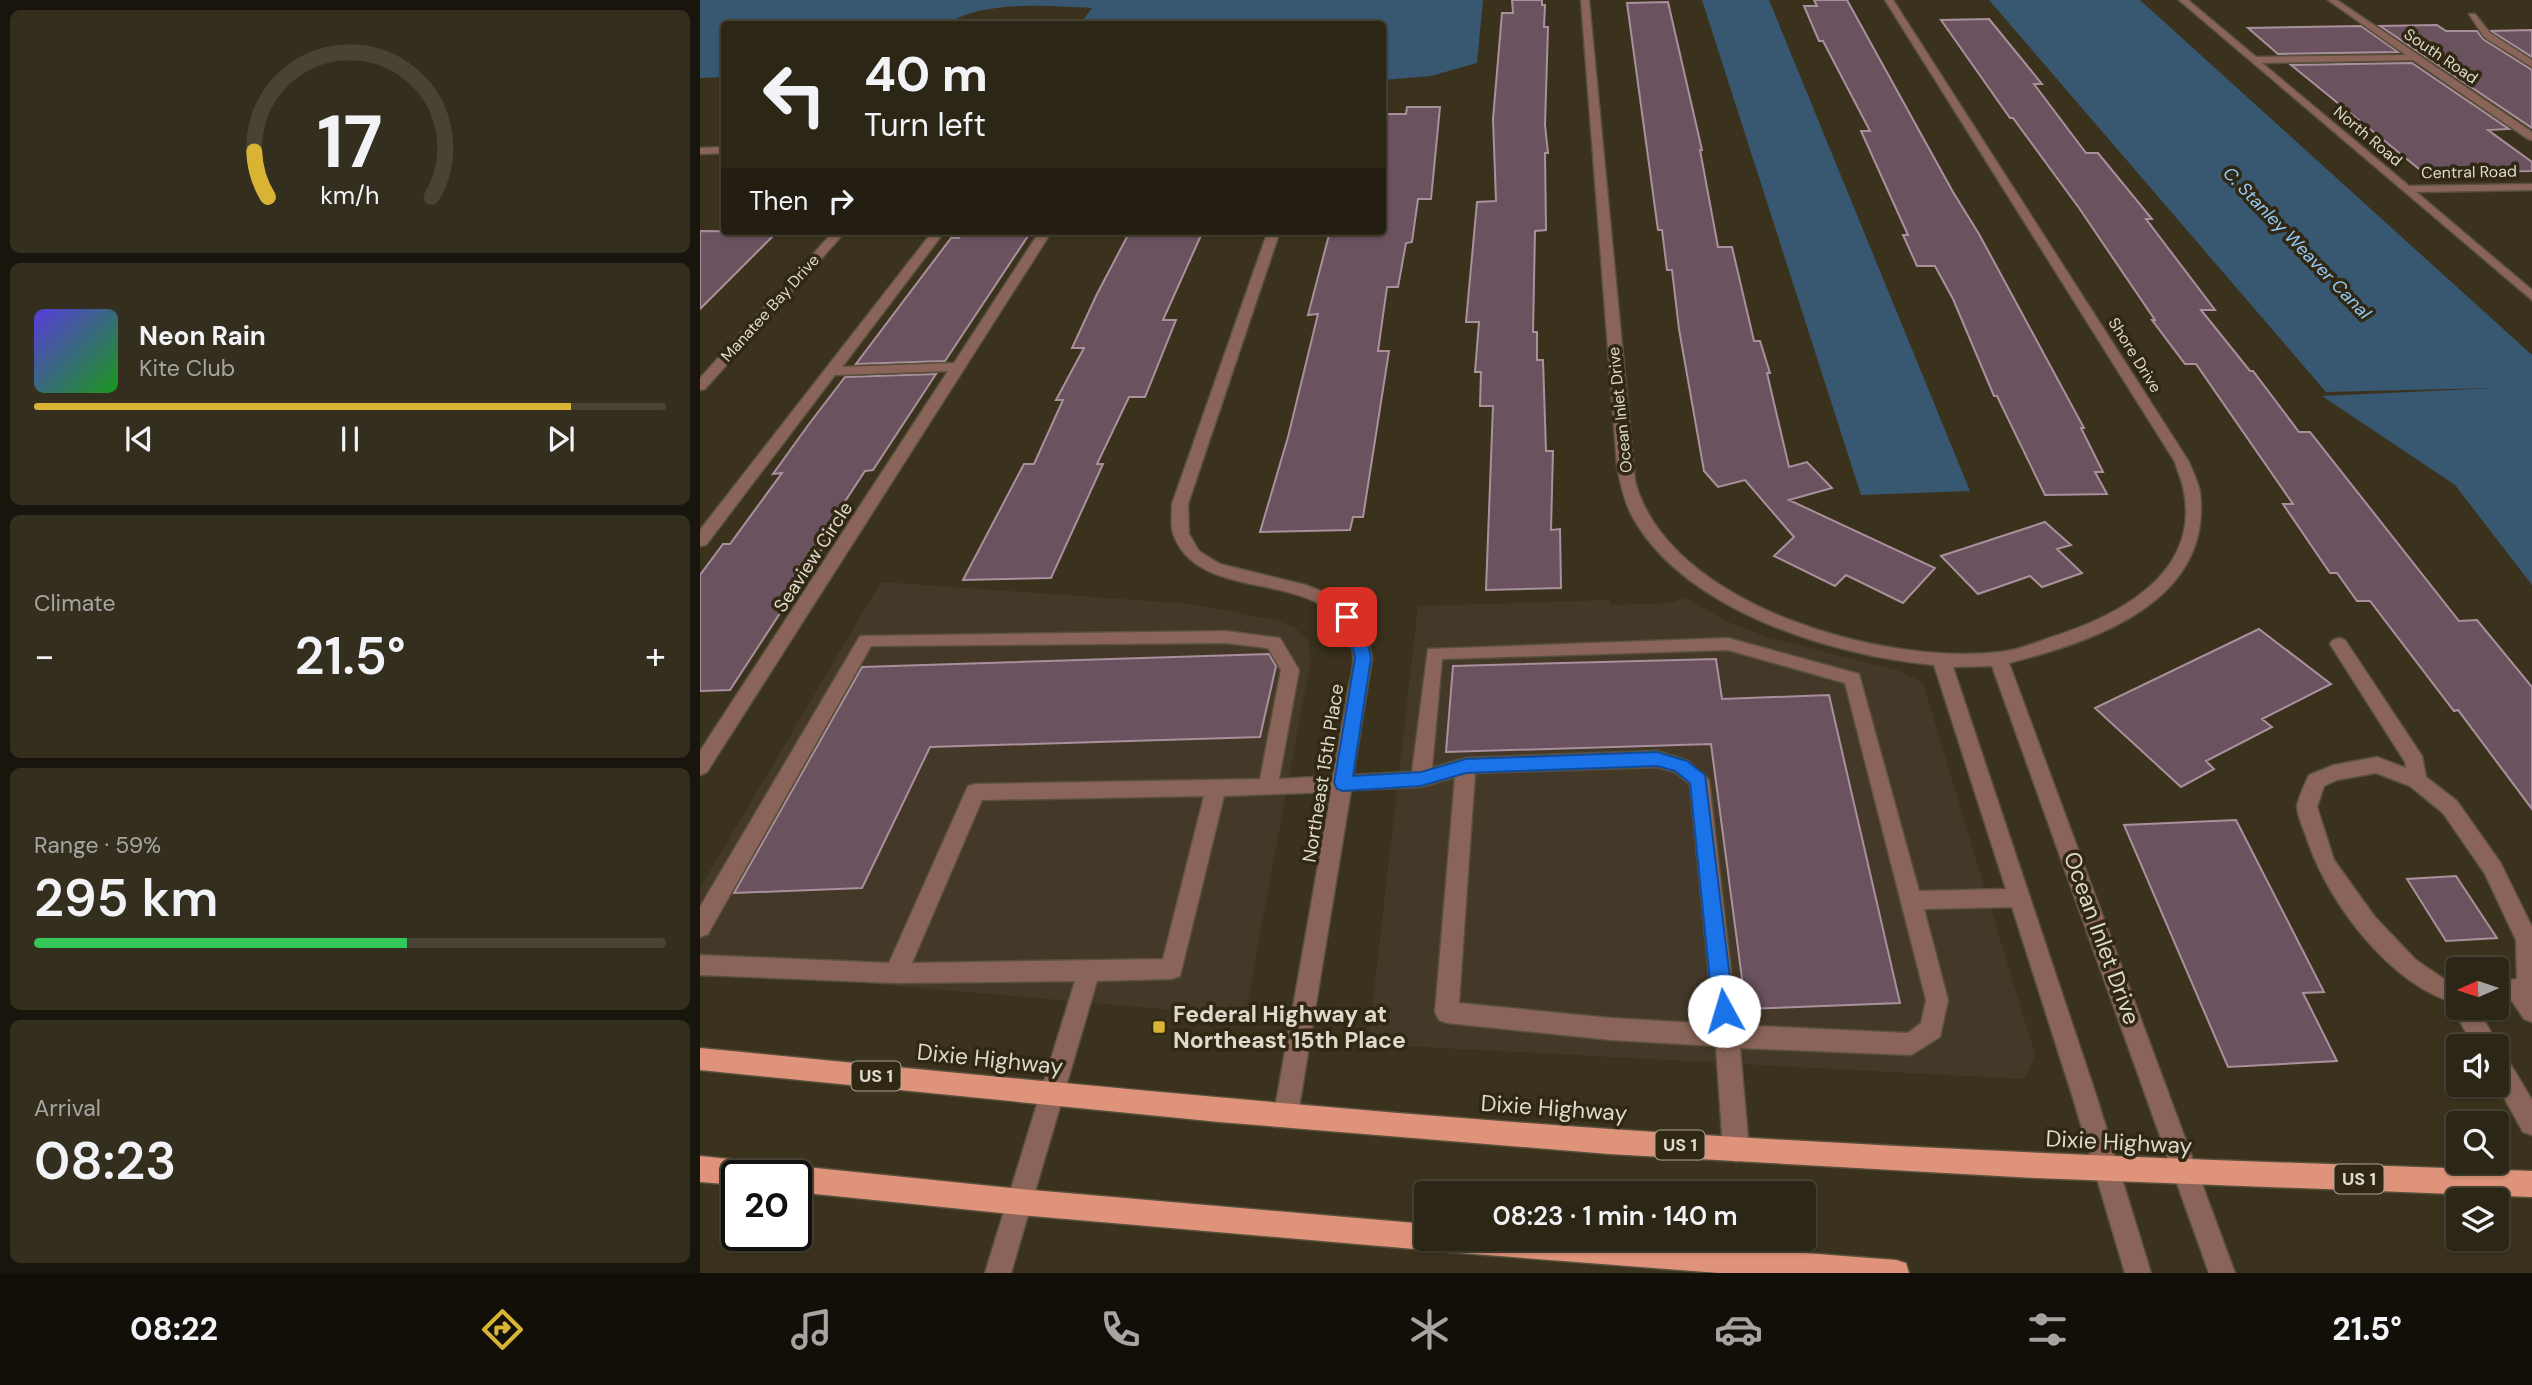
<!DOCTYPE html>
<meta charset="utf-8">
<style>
:root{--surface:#2c2616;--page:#342e1f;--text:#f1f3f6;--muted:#a6a5a1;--line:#484335;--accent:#d9b334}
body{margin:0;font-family:"DM Sans",sans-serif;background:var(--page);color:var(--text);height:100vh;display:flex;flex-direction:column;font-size:26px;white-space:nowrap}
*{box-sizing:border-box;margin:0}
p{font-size:23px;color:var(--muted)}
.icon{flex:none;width:38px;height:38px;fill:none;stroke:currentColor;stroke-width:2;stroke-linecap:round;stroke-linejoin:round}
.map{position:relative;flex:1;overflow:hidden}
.sheet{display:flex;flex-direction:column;gap:10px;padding:10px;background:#18150c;width:700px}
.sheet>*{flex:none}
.hud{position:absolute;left:21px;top:21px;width:665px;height:214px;border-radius:7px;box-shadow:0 2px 5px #0004,0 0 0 2px var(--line);background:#2c2616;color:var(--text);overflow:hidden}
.needle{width:46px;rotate:267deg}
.controls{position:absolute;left:1746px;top:957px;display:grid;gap:14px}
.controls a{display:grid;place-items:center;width:63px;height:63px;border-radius:7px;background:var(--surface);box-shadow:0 2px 5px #0004,0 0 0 2px var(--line);font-size:35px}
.speed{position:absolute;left:21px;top:1160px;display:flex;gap:14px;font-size:35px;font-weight:700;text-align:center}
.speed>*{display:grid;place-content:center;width:91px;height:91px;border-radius:50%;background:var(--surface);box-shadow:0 2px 5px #0004,0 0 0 2px var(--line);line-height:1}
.speed .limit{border:4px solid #111;border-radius:10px;background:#fff;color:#111}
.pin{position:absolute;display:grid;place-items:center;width:60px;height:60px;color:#fff;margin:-30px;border-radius:14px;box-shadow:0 4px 10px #0006}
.me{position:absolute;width:77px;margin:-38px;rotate:354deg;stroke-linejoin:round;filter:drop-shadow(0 0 5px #0008)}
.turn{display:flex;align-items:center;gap:24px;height:147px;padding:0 28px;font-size:32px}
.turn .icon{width:91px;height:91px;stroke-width:2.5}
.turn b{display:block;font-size:49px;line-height:60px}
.then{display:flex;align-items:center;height:66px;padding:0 28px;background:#0003;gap:14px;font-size:26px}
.big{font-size:52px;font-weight:600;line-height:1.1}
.sheet .card{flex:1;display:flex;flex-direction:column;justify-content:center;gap:10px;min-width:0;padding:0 24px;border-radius:10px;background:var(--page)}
.sheet .dial{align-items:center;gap:0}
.dial svg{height:182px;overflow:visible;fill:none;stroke:var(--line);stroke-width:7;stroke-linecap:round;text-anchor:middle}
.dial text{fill:var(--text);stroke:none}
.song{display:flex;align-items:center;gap:21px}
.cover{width:84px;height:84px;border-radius:10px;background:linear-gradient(135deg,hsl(250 70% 55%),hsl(120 70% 35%))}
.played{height:7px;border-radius:4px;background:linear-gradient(90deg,var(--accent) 85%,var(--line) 85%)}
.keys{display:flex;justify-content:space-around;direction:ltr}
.heat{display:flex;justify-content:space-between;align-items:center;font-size:38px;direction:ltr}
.charge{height:10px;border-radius:5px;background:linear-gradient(90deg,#34c759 59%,var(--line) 0)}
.trip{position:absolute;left:714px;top:1181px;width:402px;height:70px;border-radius:7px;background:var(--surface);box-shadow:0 2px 5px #0004,0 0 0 2px var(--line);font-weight:600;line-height:70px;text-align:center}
.tab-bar{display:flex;height:112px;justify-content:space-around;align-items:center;background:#120f09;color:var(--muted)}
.tab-bar .icon{width:49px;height:49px}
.tab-bar .current{color:var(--accent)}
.tab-bar b{font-size:32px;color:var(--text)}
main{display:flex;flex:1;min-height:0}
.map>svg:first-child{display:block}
.commercial{fill:#443929}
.water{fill:#385771}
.building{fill:#6a525e;stroke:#aa909c;stroke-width:2}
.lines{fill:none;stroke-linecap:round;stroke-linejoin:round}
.minor-casing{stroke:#58503c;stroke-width:3}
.major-casing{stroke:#58503c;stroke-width:3}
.minor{fill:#8a6458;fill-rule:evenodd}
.major{fill:#df937a;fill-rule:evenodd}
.route{fill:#1a73e8;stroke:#114b97;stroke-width:2}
.poi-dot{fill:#d9b334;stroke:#302813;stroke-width:2.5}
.labels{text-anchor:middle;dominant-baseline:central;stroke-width:7;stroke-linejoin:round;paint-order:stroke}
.far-street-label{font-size:16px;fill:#ded9cc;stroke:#302813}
.far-water-label{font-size:18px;font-style:italic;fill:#95cbf9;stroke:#302813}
.shield{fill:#302813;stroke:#aaa494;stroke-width:2}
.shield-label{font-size:18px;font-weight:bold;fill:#ded9cc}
.street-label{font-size:19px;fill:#ded9cc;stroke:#302813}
.near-street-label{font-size:23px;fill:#ded9cc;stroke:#302813}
.near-poi-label{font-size:23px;font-weight:bold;fill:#ded9cc;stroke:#302813;text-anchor:start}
</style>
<main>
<section class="sheet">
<div class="card dial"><svg viewBox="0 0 100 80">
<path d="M14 69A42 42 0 1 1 86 69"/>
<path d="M14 69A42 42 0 0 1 8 49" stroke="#d9b334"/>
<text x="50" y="56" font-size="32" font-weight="700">17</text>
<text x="50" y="72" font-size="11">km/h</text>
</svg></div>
<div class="card">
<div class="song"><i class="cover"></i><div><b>Neon Rain</b><p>Kite Club</p></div></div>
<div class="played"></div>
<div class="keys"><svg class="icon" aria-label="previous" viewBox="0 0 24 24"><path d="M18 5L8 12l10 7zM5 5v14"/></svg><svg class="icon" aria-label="pause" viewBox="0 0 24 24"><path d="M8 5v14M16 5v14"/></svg><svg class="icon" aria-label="next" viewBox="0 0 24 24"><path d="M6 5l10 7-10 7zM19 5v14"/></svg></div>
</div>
<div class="card"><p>Climate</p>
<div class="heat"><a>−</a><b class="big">21.5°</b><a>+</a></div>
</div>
<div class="card"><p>Range · 59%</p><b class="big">295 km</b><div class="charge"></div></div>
<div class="card"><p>Arrival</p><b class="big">08:23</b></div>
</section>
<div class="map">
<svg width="1832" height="1273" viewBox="0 0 1832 1273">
<rect width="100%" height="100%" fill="#3a321d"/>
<path class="commercial" d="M181 582 492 604 578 621 595 628 608 640 611 658 545 1016 0 969V888Z
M985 597 1028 622 1070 638 1200 671 1223 683 1335 1055 1324 1079 668 1044 718 606 910 600 911 605 971 603Z"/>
<path class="water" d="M0 0H783L777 63 731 76 683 80 682 24H380L392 8C347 6 282 0 247 24H24V77L0 78Z
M1002 0H1069L1270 491 1161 495Z
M1289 0H1440L1832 355V585L1755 485 1622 396 1794 388 1626 392Z"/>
<path class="building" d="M812 0H842V5H845L844 27H848L845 125 848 153H845L846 230 835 231 833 332H837V360H843L846 451H853L851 530 860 529 861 588 786 590 793 406H780L781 372H775L779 322H766L777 202 796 201 793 119 802 13H813Z
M1114 0H1147L1253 192 1279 234 1384 428H1381L1403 472H1395L1407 494 1345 495 1297 396H1294L1253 299 1235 266H1217L1203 235H1208L1161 131H1170L1123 41H1119L1104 6H1117Z
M968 2 1002 150H1000L1018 247H1032L1054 341H1060L1070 373H1067L1089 467 1107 462 1132 488 1089 500 1235 568 1203 603 1146 575 1135 586 1074 556 1094 537 1045 480 1018 487 1004 471 979 329 972 270H967L962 230H958L927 3Z
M1289 19 1342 84H1334L1386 153H1398L1452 219H1446L1515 310H1501L1550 371H1553L1599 432H1610L1759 621 1777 620 1832 687V809L1758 710 1754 711 1670 601H1657L1637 573H1630L1583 504H1593L1496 364H1485L1452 320H1455L1379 208 1313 118H1310L1241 20Z
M1737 25 1746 31H1777L1783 39 1832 70V128L1680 26Z
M1661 26 1698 52 1578 54 1548 28Z
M1832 30V57L1791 31Z
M1712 63 1809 129 1788 130 1832 162V171L1724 173 1591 65Z
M707 107H740L731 199H718L712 242 706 243 698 287H687L678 351H689L663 517H653L650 530 560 532 588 437 618 314 608 315 630 231H682V114H706Z
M0 231 77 232 0 309Z
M264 231H324L320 236H328L245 361 156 364 251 238H259Z
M436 231H503L463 320H476L445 397H429L397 464H403L351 578 263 580 324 464H334L363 400H356L384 348H372L397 294 428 235H434Z
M236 374 173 470 165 471 119 541H127L30 690 0 691V575L23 544H30L82 473 73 474 109 424 145 377Z
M1345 522 1371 545 1357 549 1382 573 1342 587 1330 576 1278 594 1241 556Z
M1559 629 1631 684 1562 719 1572 727 1506 761 1514 769 1481 787 1395 708Z
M569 654 576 666 560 737 230 747 162 888 34 893 162 667Z
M1016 659 1022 699 1129 695 1200 1003 1046 1009 1011 744 746 752 753 666Z
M1536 820 1624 992 1603 993 1637 1061 1528 1067 1424 825Z
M1756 876 1797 938 1746 941 1707 879Z"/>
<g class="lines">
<g class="minor-casing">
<path id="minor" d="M881 0H889L935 481C968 606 1185 666 1300 652 1320 650 1341 640 1361 634 1426 612 1502 569 1483 487 1481 478 1477 470 1475 462L1185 0H1193L1489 462C1493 472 1498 482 1500 492 1513 602 1395 641 1309 663L1535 1273H1509L1292 666 1253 667 1397 1098 1451 1273H1425L1373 1098 1312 907 1224 909 1248 1000 1240 1037 1211 1055 1040 1048 1049 1149 1045 1158 1036 1162 1027 1158 1023 1149 1016 1046 911 1040 747 1023 739 1020 735 1012 755 777 721 787 651 790 598 1114 595 1123 586 1126 577 1123 574 1114 631 792 524 796 480 976 472 979 397 981 311 1273H285L375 981 196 983 0 975V955L189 963 268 786 275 784 560 779 581 670 568 648 526 643 171 646 8 934 0 937V907L160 636 526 631 580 638 599 670 579 779 633 776C638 748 643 719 648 691 650 680 655 666 653 654 640 560 503 611 474 536 470 527 472 514 472 504L568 231H580L488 504 489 534 499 551 520 564 606 585 633 596 657 618 667 637 672 658 653 775 712 772 728 649 1028 638 1159 674 1219 891 1306 889 1234 665C1134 656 984 611 932 516 924 500 920 483 917 465ZM1028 650 1145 683 1226 1000 1221 1023 1208 1033 1037 1025 1009 780 988 761 957 751 766 758 732 768 742 659ZM957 767 975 772 990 784 1014 1024 911 1018 759 1003 775 773ZM504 796 463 959 212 963 282 800Z
M1479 0H1488L1556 57 1706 55 1628 0H1637L1832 132V140L1828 139 1713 60 1562 63 1709 186 1832 184V190L1716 192 1832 290V300Z
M1769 14H1775L1790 33 1832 60V67L1784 37Z
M24 147V153L0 154V148Z
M134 231H146L5 389 0 390V378Z
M233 231H245L142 367 254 363 340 231H352L7 772 0 775V751L248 371 135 375 6 545 0 546V530Z
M1639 638 1645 640 1722 756 1726 777 1757 801 1800 862 1832 927V1022L1824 1019 1812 1001 1797 1002V982L1817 979 1816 940 1785 874 1743 813 1710 786 1676 773 1637 780 1624 786 1617 807 1634 860 1675 917 1716 960 1744 979 1759 983V1008H1777L1799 1046 1797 1050V1046H1774L1752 1008 1755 1003C1689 984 1626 900 1606 836 1603 828 1597 814 1597 806 1599 796 1605 784 1609 775L1634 765 1677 757 1706 768 1705 762 1630 644 1633 640Z
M1797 1052 1805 1055 1832 1100V1135L1823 1132 1797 1085Z"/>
</g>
<g class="major-casing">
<path id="major" d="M0 1048C303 1077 606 1108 910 1129 1217 1150 1525 1161 1832 1171V1197L1336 1178 909 1154 519 1122 0 1070Z
M0 1156 69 1163 78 1167 82 1176H37V1185L0 1182Z
M96 1166 320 1189 726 1224V1239H923L1196 1260 1206 1263 1209 1273H1019L747 1252 738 1248 736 1245 726 1250 320 1215 96 1192V1176H84L87 1170Z"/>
</g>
<use href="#minor" class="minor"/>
<use href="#major" class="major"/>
</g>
<path class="route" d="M647 612 653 613 666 636 671 658 653 776 721 772 766 759 957 752 987 761 1005 775 1034 1011 1031 1018 1024 1020 1017 1018 1013 1011 990 783 975 771 957 766 766 773 721 786 643 791 637 789 634 783 655 658 650 636 639 617Z"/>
<rect class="poi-dot" x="452" y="1020" width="14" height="14" rx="3.5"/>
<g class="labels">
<g class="far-street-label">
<text transform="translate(1741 56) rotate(34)">South Road</text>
<text transform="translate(1668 136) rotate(40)">North Road</text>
<text transform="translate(1769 172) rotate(-1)">Central Road</text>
<text transform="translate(70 308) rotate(-48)">Manatee Bay Drive</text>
<text transform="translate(1435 355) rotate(58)">Shore Drive</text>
<text transform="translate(920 410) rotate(-96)">Ocean Inlet Drive</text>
</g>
<g class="far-water-label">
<text transform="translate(1597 243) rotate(46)">C. Stanley Weaver Canal</text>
</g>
<g class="shield">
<rect x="151.5" y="1061.5" width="49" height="29" rx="5"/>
<rect x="955.5" y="1130.5" width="49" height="29" rx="5"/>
<rect x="1634.5" y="1164.5" width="49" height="29" rx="5"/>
</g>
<g class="shield-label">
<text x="176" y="1076">US 1</text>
<text x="980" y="1145">US 1</text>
<text x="1659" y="1179">US 1</text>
</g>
<g class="street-label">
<text transform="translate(113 557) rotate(-57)">Seaview Circle</text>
<text transform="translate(623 773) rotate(-81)">Northeast 15th Place</text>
</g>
<g class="near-street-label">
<text transform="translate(1402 938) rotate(70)">Ocean Inlet Drive</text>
<text transform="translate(290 1059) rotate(6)">Dixie Highway</text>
<text transform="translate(854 1108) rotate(4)">Dixie Highway</text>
<text transform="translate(1419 1142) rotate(3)">Dixie Highway</text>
</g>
<g class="near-poi-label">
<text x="473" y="1014">Federal Highway at<tspan x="473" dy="26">Northeast 15th Place</tspan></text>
</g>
</g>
</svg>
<div class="controls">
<a><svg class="needle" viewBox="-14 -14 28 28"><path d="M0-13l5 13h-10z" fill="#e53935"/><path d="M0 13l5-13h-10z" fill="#a6a5a1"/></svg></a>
<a><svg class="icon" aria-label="sound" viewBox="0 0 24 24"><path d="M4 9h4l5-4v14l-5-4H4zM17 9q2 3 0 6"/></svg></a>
<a><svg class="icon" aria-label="search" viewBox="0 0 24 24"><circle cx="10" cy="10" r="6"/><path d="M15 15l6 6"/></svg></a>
<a><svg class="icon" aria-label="layers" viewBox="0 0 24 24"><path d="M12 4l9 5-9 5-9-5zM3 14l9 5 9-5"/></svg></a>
</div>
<div class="speed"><div class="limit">20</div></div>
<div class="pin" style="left:647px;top:617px;background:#d93025"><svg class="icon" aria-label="arrive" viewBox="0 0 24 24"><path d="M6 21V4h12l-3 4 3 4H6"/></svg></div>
<svg class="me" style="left:1024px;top:1011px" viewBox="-20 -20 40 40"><circle r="19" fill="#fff"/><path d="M0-13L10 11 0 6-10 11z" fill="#1a73e8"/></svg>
<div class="trip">08:23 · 1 min · 140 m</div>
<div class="hud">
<div class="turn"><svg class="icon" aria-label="left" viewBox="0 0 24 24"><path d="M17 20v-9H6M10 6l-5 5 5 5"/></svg><div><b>40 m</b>Turn left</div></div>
<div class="then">Then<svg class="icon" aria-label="right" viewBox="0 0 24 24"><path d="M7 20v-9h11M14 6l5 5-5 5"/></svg></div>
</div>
</div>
</main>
<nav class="tab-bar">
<b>08:22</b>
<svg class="icon current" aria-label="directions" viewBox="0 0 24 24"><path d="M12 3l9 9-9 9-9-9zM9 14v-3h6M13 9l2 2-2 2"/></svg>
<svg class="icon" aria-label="music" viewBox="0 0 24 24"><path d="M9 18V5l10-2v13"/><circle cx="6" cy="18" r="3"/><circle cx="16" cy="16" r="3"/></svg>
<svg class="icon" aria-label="phone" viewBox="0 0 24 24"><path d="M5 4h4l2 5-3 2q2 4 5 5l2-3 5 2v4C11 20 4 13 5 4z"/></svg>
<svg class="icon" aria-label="climate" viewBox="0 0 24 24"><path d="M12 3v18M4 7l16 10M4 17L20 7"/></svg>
<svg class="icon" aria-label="car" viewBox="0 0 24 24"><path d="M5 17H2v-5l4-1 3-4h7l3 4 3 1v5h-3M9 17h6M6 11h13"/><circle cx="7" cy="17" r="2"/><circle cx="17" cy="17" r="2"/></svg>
<svg class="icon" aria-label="filters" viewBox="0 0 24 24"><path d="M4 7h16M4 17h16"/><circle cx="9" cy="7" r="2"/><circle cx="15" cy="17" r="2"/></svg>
<b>21.5°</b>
</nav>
